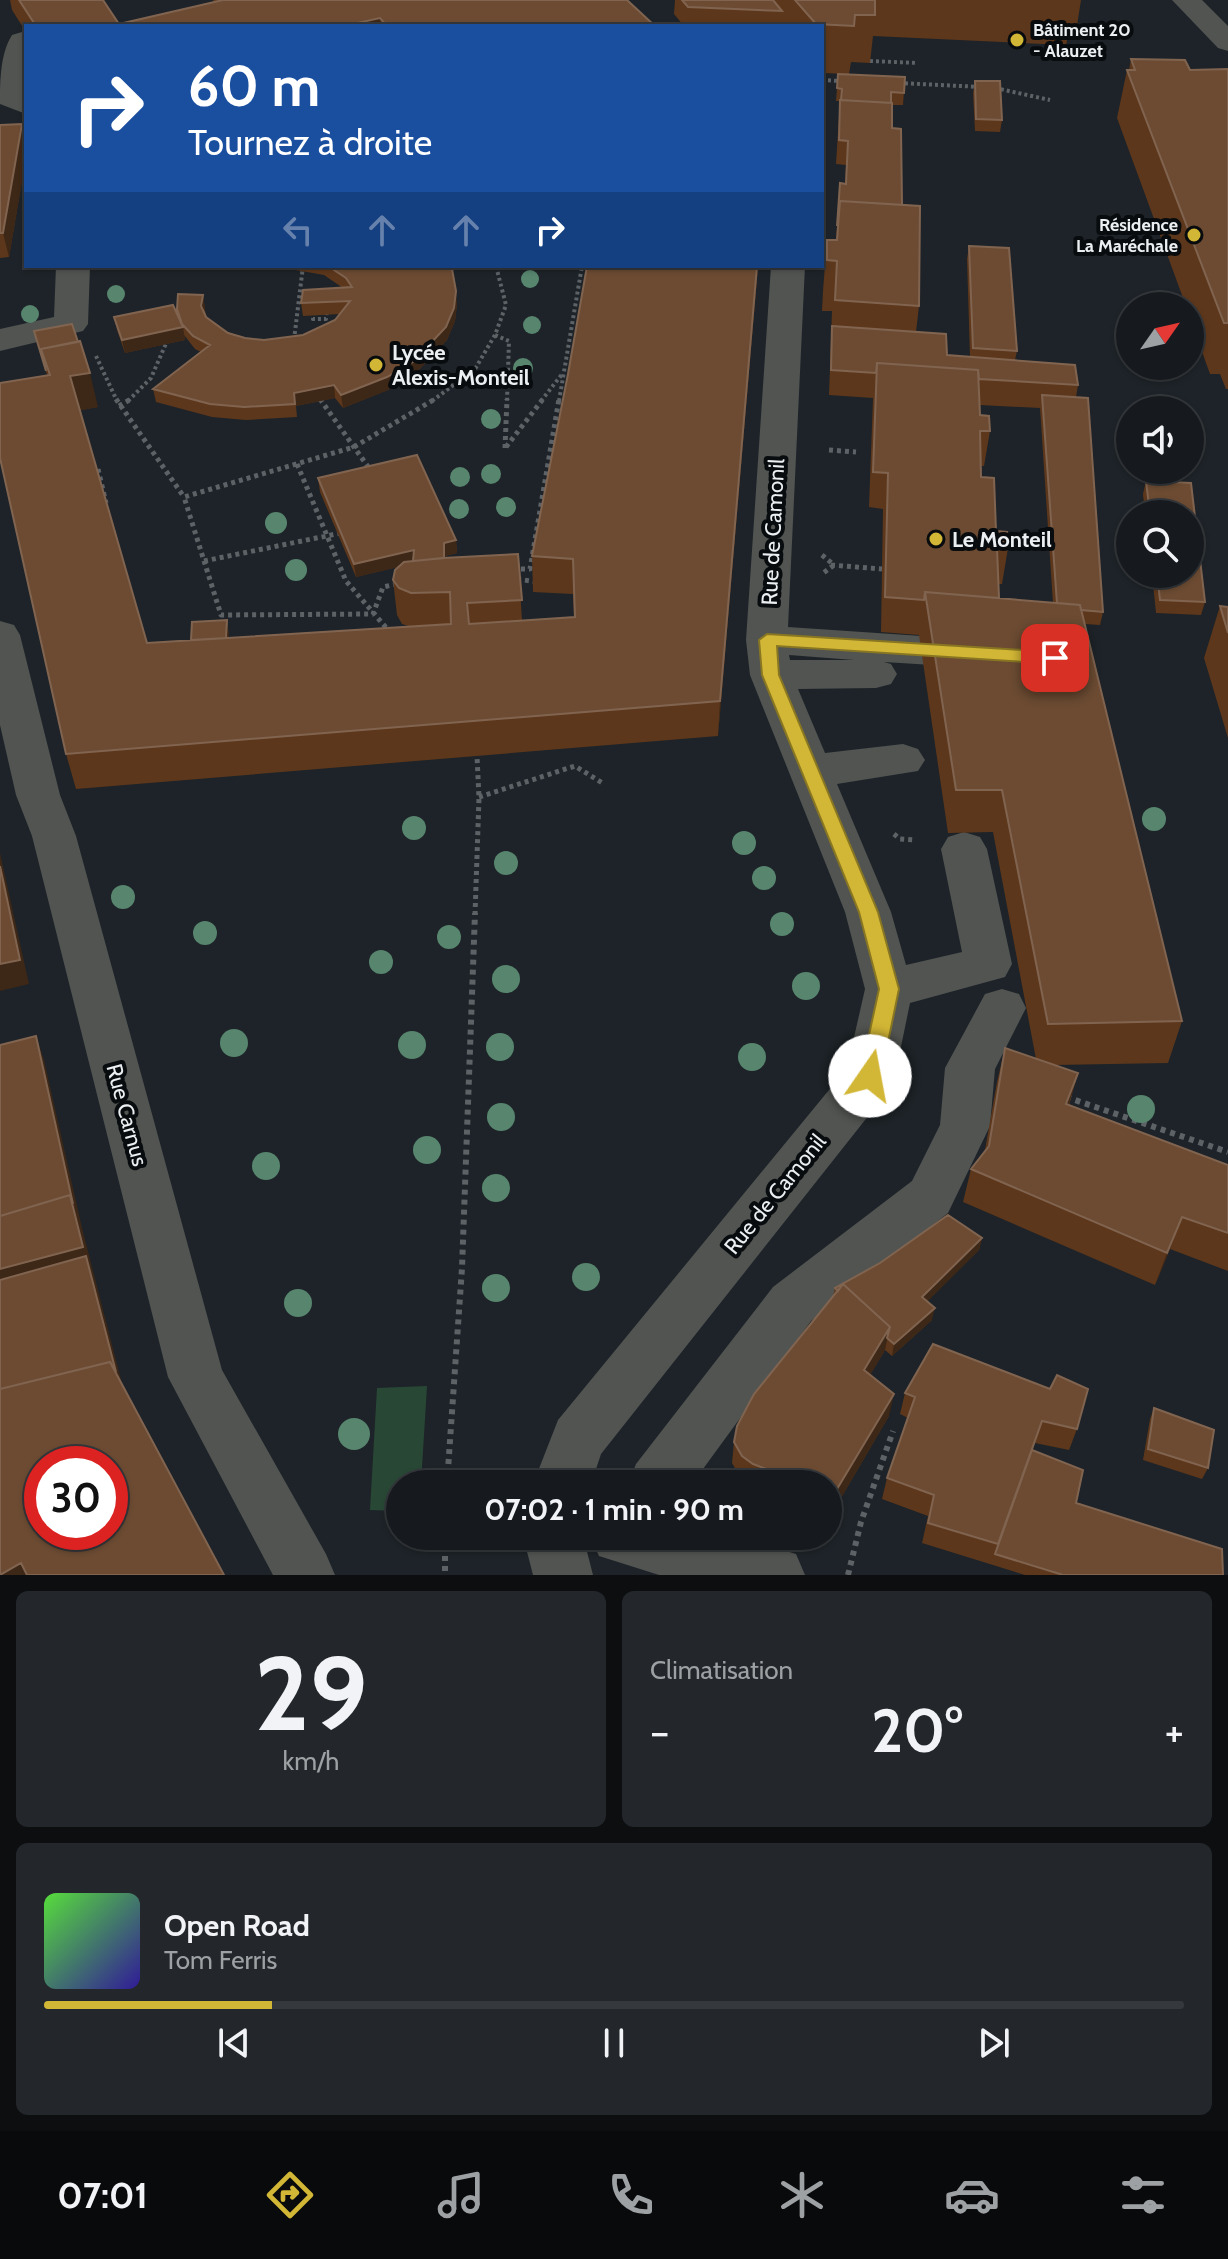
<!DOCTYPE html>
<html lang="fr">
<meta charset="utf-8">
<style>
:root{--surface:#161a1e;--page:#23272b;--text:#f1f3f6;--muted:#9ea1a4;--line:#35383c;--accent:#d2b635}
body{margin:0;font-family:Cabin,sans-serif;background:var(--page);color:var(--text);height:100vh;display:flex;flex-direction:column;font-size:30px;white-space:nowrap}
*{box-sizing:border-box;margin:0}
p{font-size:26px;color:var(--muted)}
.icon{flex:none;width:44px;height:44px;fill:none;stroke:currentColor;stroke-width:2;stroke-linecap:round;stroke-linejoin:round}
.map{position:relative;height:1575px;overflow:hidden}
.sheet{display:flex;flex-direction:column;gap:16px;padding:16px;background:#0c0e10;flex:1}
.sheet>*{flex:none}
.hud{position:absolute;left:24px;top:24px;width:800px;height:244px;border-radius:0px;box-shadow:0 2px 6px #0004,0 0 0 2px var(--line);background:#1a4fa0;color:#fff;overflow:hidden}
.needle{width:52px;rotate:56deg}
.tools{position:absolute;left:1116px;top:292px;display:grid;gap:16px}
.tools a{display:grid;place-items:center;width:88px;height:88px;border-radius:50%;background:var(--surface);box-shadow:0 2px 6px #0004,0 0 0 2px var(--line);font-size:40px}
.speed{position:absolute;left:24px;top:1446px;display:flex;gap:16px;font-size:40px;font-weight:700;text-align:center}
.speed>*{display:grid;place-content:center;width:104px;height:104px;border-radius:50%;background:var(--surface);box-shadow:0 2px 6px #0004,0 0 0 2px var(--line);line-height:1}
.speed .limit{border:12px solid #d22;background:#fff;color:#111}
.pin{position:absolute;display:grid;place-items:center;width:68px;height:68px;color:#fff;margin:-34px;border-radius:16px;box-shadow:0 4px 12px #0006}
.me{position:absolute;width:88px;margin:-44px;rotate:12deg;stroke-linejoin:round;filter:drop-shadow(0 0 6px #0008)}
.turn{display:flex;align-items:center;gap:28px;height:168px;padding:0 32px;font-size:36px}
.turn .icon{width:104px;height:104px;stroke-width:2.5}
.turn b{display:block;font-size:56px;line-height:68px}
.lanes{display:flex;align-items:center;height:76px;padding:0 32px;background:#0003;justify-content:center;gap:40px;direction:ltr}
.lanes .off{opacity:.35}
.big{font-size:60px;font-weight:700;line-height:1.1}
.sheet .card{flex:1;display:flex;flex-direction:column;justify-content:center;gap:12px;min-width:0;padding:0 28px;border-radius:12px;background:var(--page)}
.sheet .dial{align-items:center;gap:0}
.dial b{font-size:104px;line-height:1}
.song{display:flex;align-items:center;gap:24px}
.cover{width:96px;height:96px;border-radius:12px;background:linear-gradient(135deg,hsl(110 70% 55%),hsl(250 70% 35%))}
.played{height:8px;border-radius:4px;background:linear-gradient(90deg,var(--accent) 20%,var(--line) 20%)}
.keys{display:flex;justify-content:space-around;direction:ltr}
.heat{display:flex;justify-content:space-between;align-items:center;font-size:44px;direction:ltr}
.sheet .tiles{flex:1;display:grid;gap:16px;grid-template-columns:1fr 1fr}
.card:last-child{grid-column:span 2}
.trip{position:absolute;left:386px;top:1470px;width:456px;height:80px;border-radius:40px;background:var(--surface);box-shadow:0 2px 6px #0004,0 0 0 2px var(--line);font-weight:700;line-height:80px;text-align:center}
.tabs{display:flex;height:128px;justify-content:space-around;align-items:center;background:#090a0c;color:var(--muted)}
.tabs .icon{width:56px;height:56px}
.tabs .selected{color:var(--accent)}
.tabs b{font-size:36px;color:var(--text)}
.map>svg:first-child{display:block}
.green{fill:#284835}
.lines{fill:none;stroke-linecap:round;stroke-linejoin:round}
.path-far2{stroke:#5d6267;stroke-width:4;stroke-dasharray:3 3;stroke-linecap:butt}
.path-far1{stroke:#5d6267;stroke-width:5;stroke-dasharray:4 4;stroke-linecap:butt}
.path{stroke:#5d6267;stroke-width:6;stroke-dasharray:5 5;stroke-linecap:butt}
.minor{fill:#515451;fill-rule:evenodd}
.tree{fill:#57856e}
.wall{fill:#5d371b;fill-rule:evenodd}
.shaded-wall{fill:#3d2717}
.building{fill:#6c4b32;stroke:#806450;stroke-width:2;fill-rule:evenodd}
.route{fill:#d2b635;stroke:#887622;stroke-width:2}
.poi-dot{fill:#d2b635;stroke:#090c0e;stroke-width:3}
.labels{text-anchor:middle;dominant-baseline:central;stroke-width:8;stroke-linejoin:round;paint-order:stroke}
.far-poi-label{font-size:18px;font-weight:bold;fill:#ebeff2;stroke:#090c0e;text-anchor:start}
.poi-label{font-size:22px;font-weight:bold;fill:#ebeff2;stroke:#090c0e;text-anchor:start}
.street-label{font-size:22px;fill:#ebeff2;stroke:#090c0e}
</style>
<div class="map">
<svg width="1228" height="1575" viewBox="0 0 1228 1575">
<rect width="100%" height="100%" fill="#1d2328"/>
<path class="green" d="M427 1386 421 1484H400V1511L370 1510 377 1388Z"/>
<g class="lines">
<path class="path-far2" d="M870 61 918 63
M822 80 841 81
M899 83 981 87
M995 88 1050 100
M314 312 313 319H326L327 309
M495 335 509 341 507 401
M294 340 303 266
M96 356 117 401
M319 397 322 401
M128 401 151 378 168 339
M432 401 475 369 495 335 506 305 496 266
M541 401 563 373
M559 401 582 266"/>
<path class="path-far1" d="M116 399 184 497
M320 399 371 471
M119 406 131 399
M506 447 543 399
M505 448 507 399
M829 450 856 452
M297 464 346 581 389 631
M98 469 106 503
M822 555 834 565 822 574
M204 561 341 533
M831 565 882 569
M513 569H530L559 399
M517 579 538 582
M397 584 383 587 373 614 221 615 184 497 354 447 435 399
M479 797 575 766 604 784
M894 834 900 839 914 840
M475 915 479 798 477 756"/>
<path class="path" d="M1066 1097 1228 1152
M447 1484 462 1268 475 913
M445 1536V1575
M848 1575 861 1522 893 1431"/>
<path class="minor" d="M1172 0H1202L1228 26V51L1218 48Z
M22 32 26 33V114L0 104C0 82 0 54 12 35Z
M56 266H90L88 324 83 331 0 351V329L54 317Z
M771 266H805L788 627 981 640 996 644 1002 654 996 664 981 668 884 662 891 664 897 674 891 684 876 688 798 689 825 753 903 744 918 749 925 760 918 771 837 784 891 912 906 965 962 952 941 849 948 837 964 832 980 837 987 849 1012 964 1005 977 910 1003 895 1076 888 1091 601 1454 591 1484H533L558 1420 847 1068 865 989 845 912 750 675 746 640ZM789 655 854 660H790Z
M0 621 14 625 20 635 60 795 76 836 222 1370 326 1554 335 1575H273L168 1377 32 836 16 795 0 725Z
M1002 989 1019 994 1026 1008 995 1069 990 1126 948 1213 811 1321 692 1484H628L636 1464 773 1287 912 1181 940 1125 945 1068 985 994Z
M523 1536H583L593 1575H533Z
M590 1536H737L796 1554 805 1575H659L599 1556Z"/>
</g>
<g class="tree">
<circle cx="530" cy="279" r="9"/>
<circle cx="116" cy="294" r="9"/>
<circle cx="30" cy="314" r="9"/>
<circle cx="532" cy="325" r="9"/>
<circle cx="523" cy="368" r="10"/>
<circle cx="491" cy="419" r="10"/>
<circle cx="491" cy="474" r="10"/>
<circle cx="460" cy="477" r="10"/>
<circle cx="506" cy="507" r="10"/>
<circle cx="459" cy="509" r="10"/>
<circle cx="276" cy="523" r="11"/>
<circle cx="296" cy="570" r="11"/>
<circle cx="1154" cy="819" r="12"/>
<circle cx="414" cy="828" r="12"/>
<circle cx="744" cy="843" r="12"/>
<circle cx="506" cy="863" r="12"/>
<circle cx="764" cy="878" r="12"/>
<circle cx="123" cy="897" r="12"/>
<circle cx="782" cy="924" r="12"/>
<circle cx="205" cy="933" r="12"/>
<circle cx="449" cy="937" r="12"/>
<circle cx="381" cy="962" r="12"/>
<circle cx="506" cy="979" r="14"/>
<circle cx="806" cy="986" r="14"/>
<circle cx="234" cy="1043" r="14"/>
<circle cx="412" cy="1045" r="14"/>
<circle cx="500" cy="1047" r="14"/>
<circle cx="752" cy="1057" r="14"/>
<circle cx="1141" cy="1109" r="14"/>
<circle cx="501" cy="1117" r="14"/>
<circle cx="427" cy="1150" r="14"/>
<circle cx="266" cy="1166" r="14"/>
<circle cx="496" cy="1188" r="14"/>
<circle cx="586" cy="1277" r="14"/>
<circle cx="496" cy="1288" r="14"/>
<circle cx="298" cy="1303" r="14"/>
<circle cx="354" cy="1434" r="16"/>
</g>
<path class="wall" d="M10 0H103L119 24 214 2 213 0H627L655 26H26V32L12 10Z
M675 0H1081L1076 32H1069L1066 45 873 36 870 63 851 62 849 74 822 73V26H684L674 14Z
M1131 59 1190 70 1228 69V389H1226L1220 374H1210L1190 318V306H1186L1117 118 1127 70H1129Z
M838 74 905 77 903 105H892V128L902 205 919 306 916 332 947 355 970 357 967 259 969 246 1017 351 1015 360 1078 385 1076 397 1103 612 1100 625 1085 624 1182 1021 1168 1063 1054 1065 1078 1073 1069 1105 1228 1165V1271L1170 1249 1155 1285 963 1202 971 1169 985 1150 997 1082 1005 1048 1036 1059 993 832 948 833 919 635 881 632 883 509 869 507 873 398 829 395 832 311H822L823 291 827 240H836L840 183H845L846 165 836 164 840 101H836ZM980 405 1040 408 1053 603 999 598 998 584H1002L1008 548 996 531 981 477V466H984L990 431 980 415Z
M975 81 1002 120 1000 132 975 131 973 93Z
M0 125 26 140V158L9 257 0 258Z
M290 266H450L457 304 455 321 447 340 414 375 388 390 343 408 335 398 296 406 297 417 246 420 212 417 156 402 153 389 201 352 195 349 184 335 185 340 125 353 117 330 114 317 179 319 177 309 203 295 206 317 228 333 245 338 264 340 303 335 335 320 340 314 303 316 301 303 343 288 324 275 290 269Z
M758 266 718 736 76 789 66 754 47 375 34 331 98 407 80 410 147 643 191 640 227 620 229 638 411 627 402 624 397 615 393 580 398 567 356 577 320 492 318 478 456 540 457 553 445 556V558L518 554 522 621 574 618 573 594 533 592 532 556 568 374Z
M1146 481 1191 483 1205 602 1201 615 1156 613 1152 574H1190V514H1145L1143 494Z
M1220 606 1228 607V738L1204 658Z
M982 1238 979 1250 927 1301 932 1320 892 1356 885 1350 870 1375 889 1416 831 1515 828 1514V1484H749L740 1477 732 1463 734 1442 833 1296 835 1288Z
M905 1393 1077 1429 1069 1450 1035 1443 1010 1513 1076 1503 1223 1575H1025L922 1543 928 1516 882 1499 887 1478 908 1418 900 1414Z
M1154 1408 1208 1468 1202 1479 1143 1460 1150 1419Z"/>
<path class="shaded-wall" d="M380 18 381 26H344Z
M22 124 26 140V158L9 257 3 233Z
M757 266H758L718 736 720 701Z
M456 291 457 304 455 321 447 340 414 375 388 390 343 408 341 395Z
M203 295 205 308 203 319 201 306Z
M183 327 185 340 125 353 122 340Z
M48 371 90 373 98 407 78 411Z
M334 385 335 398 296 406 294 393Z
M456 540 457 553 445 556 446 593 444 543Z
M414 550 415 563 356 577 354 564Z
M227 620 229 634 227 674 224 660Z
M0 853 29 984 0 991Z
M36 1036 44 1060 82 1228 128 1407 0 1305V1252Z
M1078 1073 1068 1106 1066 1104Z
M1182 1217 1170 1249 1155 1285 1167 1253Z
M982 1238 979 1250 920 1309 922 1297Z
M935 1308 932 1320 892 1356 894 1344Z
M890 1327 885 1350 860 1392 864 1370Z
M894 1394 889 1416 831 1515 834 1494Z
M21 1563 27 1575H1Z"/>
<path class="building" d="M19 0H103L119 24 223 0H627L655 26H387L380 18 344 26H36Z
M682 0H773L782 11 688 7Z
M795 0H875V15H855L854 26 816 24Z
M1131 59 1185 60 1190 70 1228 69V323H1224L1127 70H1135Z
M838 74 905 77 904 93 891 92V103L841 100 842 89 837 88Z
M975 81H1000L1002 120 976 119Z
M840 100 892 103V128L901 129 902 205 840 201 837 226 840 183 846 184 848 141 839 140Z
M22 124 3 233H0V125Z
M840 201 920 206 919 306 835 300 837 261 827 260V240H837Z
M969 246 1009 248 1017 351 973 348Z
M328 266H450L452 269 456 291 454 308 446 327 413 362 387 377 341 395 334 385 294 393 295 404 244 407 210 404 153 389 210 345 193 336 182 324 177 309 178 294 203 295 201 306 206 317 228 333 245 338 264 340 303 335 335 320 350 301 301 303 303 290 352 287 346 278Z
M587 266H757L720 701 66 754 0 458V383L50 375 41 349 80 341 90 373 70 376 147 643 451 624 450 592 411 593 399 588 393 580 395 570 404 562 443 558 518 554 522 600 467 603 469 624 575 617 573 559 532 556 568 374Z
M173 305 183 327 122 340 114 317Z
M72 324 78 342 41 349 46 371 34 331Z
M832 326 946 334 947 355 1075 365 1078 385 979 379 978 370 877 363 876 373 831 370Z
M877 363 978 370 980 415 989 416 990 431H980L981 477 994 478 996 531 1007 532 1008 548H997L999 598 925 592 924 600 885 597 888 473 873 472Z
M1042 395 1088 398 1103 612 1081 610 1080 605 1057 603Z
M417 455 456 540 444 543V558L413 561 414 550 354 564 318 478Z
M1146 481 1191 483 1205 602 1160 600 1157 574H1190V514H1150Z
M925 592 1080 605 1182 1021 1048 1024 1002 790H956Z
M1220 606 1228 607V633Z
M227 620 226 638 191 640 192 622Z
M0 866 20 960 0 964Z
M36 1036 73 1204 70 1195 0 1216V1045Z
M1005 1048 1078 1073 1066 1104 1228 1165V1233L1182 1217 1167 1253 971 1169 989 1146Z
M70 1195 83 1247 0 1269V1216Z
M948 1215 982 1238 922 1297 935 1308 894 1344 887 1338 890 1327 843 1284 838 1291 835 1288 880 1263Z
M86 1256 116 1372 110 1362 0 1389V1280Z
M843 1284 890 1327 864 1370 894 1394 834 1494 828 1492V1484H794L788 1483V1477L753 1464 742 1456 734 1442 737 1426 754 1394Z
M933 1344 1050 1389 1057 1375 1088 1389 1077 1429 1042 1421 998 1544 928 1523 934 1495 887 1478 915 1397 905 1393Z
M110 1362 224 1575H27L21 1563 0 1575V1389ZM42 1464H110V1532H42Z
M1154 1408 1214 1430 1208 1468 1148 1449Z
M1032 1450 1083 1470 1076 1503 1222 1549 1223 1575H1063L995 1554Z"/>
<path class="route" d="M767 634 1055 652 1064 658 1055 664 777 646 779 675 878 912 899 989 881 1076 878 1082 870 1085 863 1082 860 1076 879 989 859 912 762 675 759 640Z"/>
<g class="poi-dot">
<circle cx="1017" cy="40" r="8"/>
<circle cx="1194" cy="235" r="8"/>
<circle cx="376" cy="365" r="8"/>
<circle cx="936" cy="539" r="8"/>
</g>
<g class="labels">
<g class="far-poi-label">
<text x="1033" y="30">Bâtiment 20<tspan x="1033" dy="21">- Alauzet</tspan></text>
<text x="1178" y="225" text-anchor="end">Résidence<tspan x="1178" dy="21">La Maréchale</tspan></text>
</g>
<g class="poi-label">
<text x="392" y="352">Lycée<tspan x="392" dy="25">Alexis-Monteil</tspan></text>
<text x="952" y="539">Le Monteil</text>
</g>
<g class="street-label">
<text transform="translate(773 532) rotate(-87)">Rue de Camonil</text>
<text transform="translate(127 1115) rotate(75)">Rue Carnus</text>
<text transform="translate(775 1194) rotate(-51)">Rue de Camonil</text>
</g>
</g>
</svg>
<div class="tools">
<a><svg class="needle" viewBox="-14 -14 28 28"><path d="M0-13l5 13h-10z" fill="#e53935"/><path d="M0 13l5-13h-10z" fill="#9ea1a4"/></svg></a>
<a><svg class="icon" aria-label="sound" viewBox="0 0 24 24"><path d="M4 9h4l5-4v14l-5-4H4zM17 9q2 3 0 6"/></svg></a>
<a><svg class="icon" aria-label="search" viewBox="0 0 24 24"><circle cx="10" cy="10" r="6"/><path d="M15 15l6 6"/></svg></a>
</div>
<div class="speed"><div class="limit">30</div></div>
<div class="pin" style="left:1055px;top:658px;background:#d93025"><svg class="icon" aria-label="arrive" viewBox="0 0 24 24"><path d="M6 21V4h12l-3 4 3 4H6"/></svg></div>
<svg class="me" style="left:870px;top:1076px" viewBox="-20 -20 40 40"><circle r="19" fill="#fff"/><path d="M0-13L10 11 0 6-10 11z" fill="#d2b635"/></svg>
<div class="trip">07:02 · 1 min · 90 m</div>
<div class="hud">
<div class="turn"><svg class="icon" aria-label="right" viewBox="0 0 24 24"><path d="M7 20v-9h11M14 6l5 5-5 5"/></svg><div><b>60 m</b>Tournez à droite</div></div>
<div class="lanes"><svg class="icon off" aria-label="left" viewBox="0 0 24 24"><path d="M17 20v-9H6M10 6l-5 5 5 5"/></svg><svg class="icon off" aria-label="ahead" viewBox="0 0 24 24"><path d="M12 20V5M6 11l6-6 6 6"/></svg><svg class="icon off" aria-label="ahead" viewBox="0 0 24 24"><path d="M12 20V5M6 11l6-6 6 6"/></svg><svg class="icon" aria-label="right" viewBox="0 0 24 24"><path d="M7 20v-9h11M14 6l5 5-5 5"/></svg></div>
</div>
</div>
<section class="sheet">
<div class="tiles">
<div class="card dial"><b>29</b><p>km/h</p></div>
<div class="card"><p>Climatisation</p>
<div class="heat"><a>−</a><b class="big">20°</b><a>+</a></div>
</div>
<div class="card">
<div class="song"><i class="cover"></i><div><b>Open Road</b><p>Tom Ferris</p></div></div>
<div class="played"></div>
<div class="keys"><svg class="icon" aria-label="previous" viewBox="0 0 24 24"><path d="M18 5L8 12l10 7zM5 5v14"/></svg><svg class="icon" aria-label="pause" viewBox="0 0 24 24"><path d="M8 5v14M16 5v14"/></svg><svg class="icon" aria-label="next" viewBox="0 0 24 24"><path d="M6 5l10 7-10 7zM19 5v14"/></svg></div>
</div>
</div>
</section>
<nav class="tabs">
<b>07:01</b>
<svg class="icon selected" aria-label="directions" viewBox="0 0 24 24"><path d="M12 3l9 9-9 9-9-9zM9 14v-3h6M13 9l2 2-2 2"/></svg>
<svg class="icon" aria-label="music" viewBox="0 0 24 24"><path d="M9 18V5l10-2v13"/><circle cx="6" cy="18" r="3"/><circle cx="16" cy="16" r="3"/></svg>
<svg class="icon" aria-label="phone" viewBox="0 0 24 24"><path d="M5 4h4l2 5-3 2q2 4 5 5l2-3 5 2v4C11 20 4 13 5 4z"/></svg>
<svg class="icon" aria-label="climate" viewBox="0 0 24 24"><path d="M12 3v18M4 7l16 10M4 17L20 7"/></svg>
<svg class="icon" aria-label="car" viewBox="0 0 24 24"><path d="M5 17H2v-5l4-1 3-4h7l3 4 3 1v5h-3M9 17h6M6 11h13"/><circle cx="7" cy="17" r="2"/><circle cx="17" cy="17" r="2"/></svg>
<svg class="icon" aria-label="filters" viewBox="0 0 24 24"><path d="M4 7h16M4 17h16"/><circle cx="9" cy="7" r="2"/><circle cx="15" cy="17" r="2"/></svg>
</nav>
